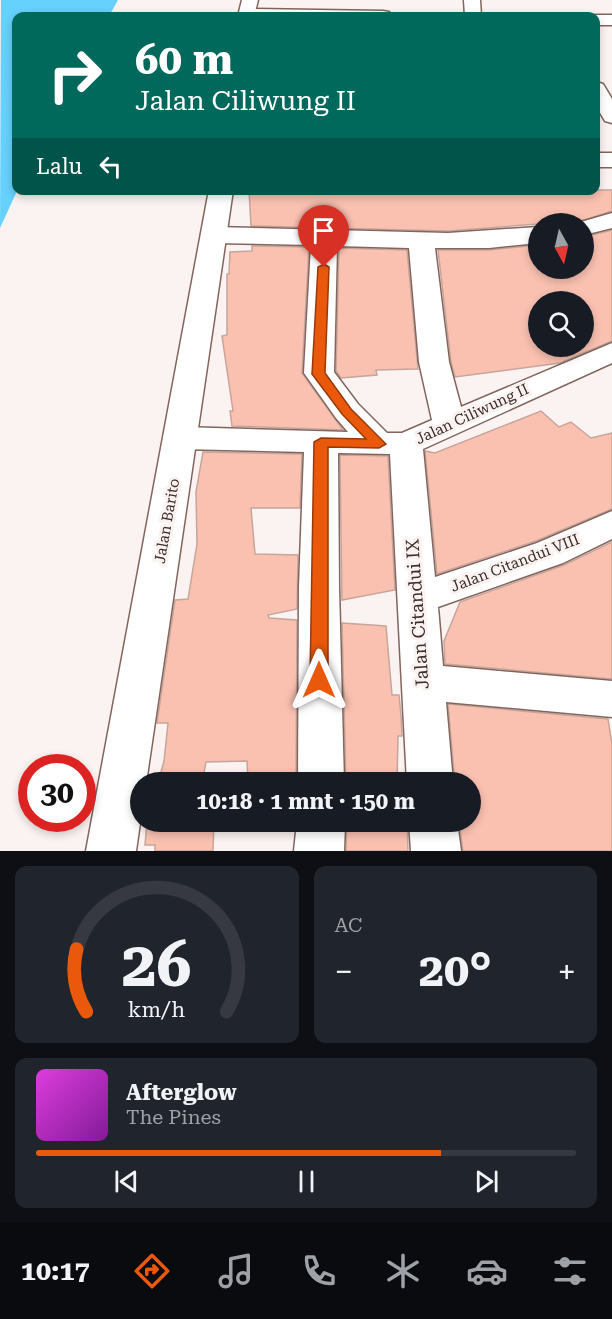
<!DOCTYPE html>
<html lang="id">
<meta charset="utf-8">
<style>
:root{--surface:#171b24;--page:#20242c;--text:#f1f3f6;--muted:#9ea1a6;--line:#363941;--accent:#ea580c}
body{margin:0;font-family:"Roboto Serif",serif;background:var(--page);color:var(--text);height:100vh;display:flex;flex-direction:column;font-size:22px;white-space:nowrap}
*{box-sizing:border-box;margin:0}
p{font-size:20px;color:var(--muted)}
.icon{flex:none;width:33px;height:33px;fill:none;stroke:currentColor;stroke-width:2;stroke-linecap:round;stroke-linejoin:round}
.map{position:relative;height:851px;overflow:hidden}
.sheet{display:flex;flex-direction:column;gap:15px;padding:15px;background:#0d0f14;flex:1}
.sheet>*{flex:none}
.top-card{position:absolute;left:12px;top:12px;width:588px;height:183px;border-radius:12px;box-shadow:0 3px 9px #0003;background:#00695c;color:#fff;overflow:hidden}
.needle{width:39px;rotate:172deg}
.controls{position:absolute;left:528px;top:213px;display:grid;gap:12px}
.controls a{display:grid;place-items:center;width:66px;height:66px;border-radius:50%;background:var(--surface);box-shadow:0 3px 9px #0003;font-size:30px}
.speed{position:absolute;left:18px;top:754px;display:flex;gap:12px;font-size:30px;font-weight:700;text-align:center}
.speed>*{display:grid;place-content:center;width:78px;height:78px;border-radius:50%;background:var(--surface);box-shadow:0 3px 9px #0003;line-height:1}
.speed .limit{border:9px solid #d22;background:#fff;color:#111}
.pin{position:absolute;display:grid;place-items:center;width:51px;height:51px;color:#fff;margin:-62px -26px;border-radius:50% 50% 50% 0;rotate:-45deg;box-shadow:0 0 6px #0007}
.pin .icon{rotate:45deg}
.me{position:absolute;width:66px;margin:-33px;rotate:0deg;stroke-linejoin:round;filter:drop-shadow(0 0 4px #0008)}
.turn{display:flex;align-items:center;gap:21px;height:126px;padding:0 24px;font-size:27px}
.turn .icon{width:78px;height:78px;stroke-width:2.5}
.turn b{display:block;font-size:42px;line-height:51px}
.then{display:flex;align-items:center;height:57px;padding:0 24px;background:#0003;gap:12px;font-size:22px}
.big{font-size:45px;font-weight:700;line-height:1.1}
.sheet .tile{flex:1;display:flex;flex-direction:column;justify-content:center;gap:9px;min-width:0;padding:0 21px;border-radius:12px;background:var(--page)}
.sheet .dial{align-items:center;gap:0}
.dial svg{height:156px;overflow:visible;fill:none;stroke:var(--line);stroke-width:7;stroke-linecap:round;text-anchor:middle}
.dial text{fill:var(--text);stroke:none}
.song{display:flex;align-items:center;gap:18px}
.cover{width:72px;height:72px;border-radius:9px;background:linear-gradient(135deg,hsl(300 70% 55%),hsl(290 70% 35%))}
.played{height:6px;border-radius:3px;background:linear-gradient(90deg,var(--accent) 75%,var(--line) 75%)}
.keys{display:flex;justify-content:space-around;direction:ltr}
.heat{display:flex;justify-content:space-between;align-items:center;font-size:33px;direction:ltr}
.sheet .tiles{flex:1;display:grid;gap:15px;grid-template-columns:1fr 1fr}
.tile:last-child{grid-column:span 2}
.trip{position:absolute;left:130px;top:772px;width:351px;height:60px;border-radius:30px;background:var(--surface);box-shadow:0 3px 9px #0003;font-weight:700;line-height:60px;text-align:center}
.tabs{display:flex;height:96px;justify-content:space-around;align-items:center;background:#090b0e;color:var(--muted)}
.tabs .icon{width:42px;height:42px}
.tabs .on{color:var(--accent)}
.tabs b{font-size:27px;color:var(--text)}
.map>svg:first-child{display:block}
.water{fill:#66d1fd}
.building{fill:#fac1b1;stroke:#c6a59b;stroke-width:1.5;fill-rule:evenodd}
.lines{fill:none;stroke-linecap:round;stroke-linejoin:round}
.minor-casing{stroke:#83655c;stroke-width:3}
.tertiary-casing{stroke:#83655c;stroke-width:3}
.minor{fill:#fff;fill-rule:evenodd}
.tertiary{fill:#fff;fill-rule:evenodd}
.route{fill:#ea580c;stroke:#983908;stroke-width:1.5}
.labels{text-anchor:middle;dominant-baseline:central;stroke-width:6;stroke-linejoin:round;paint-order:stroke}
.street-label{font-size:15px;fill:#3c2e2a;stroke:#faf3f1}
.near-street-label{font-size:18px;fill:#3c2e2a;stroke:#faf3f1}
</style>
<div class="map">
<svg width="612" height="851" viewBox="0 0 612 851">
<rect width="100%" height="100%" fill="#faf3f1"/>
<path class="water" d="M1 0H118L109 16H16L17 191 0 228Z"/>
<path class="building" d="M249 190H612V211L572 224H538L448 231 251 226Z
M612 230V341L560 363 455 377 451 362 438 250H489L538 245V268H584V237ZM538 302H584V346H538Z
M252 246 309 247 302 373 343 430 232 426 230 411H233L222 336 227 335V274H229L230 252 252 251Z
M339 248 407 250 418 369 376 370 377 375 341 378 336 371Z
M541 411 559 427 571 422 591 438 612 433V509L536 541 437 574 425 451 435 453Z
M203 452 302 454 300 508H251L255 554 298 555 297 609 268 615 269 618 297 620 296 783H248L247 761 206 762 202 783H158L164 761 168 723H157L175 600 188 599 197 544 196 492Z
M340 455 388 456 395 590 342 600Z
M612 542V679L445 664 444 641 460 602 564 565Z
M342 623 386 626 392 695H399L401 716 402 736H398L397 783H346Z
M448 704 608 719 612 744V851H463L459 822H471V783H455Z
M147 822H214L213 851H155V845H145Z
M347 822H407L408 851H346Z"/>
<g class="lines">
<g class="minor-casing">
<path id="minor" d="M464 0H480L481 16H465Z
M247 9 383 11 389 12 392 16H240L239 14 241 10Z
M596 15H612V25H596V16H590Z
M596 82 603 84 612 99V123L605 121 596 106Z
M596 153H612V167H596Z
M612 213V228L584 235V224H574Z
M214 227 448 233 538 227V243L489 248H435L449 362 461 407 612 343V363L423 449 435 577 537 543 612 511V539L563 563 438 607 443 666 612 681V717L446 702 453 783H407L390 454 338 453 339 587 344 783H298L299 587 304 452 181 449 169 446 164 438 169 430 181 427 348 432 336 418 304 373 311 245 214 243 205 240 201 235 205 230ZM337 246 409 248 419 362 432 420 402 433H387L358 404 334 372Z
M297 822H345L344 851H294Z
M409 822H457L461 851H411Z"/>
</g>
<g class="tertiary-casing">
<path id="tertiary" d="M242 0H258L254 16H238Z
M209 190H233L146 783H141V816L136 851H86Z"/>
</g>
<use href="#minor" class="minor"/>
<use href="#tertiary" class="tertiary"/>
</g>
<path class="route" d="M324 264 329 267 325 373 351 409 386 444 379 448 328 447V680L325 685 319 687 313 685 310 680 314 442 321 438 366 439 342 414 312 374 318 267Z"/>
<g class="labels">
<g class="street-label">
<text transform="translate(472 414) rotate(-25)">Jalan Ciliwung II</text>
<text transform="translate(167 521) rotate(-80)">Jalan Barito</text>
<text transform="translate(515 563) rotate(-21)">Jalan Citandui VIII</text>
</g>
<g class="near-street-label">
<text transform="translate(417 614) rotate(-94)">Jalan Citandui IX</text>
</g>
</g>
</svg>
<div class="controls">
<a><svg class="needle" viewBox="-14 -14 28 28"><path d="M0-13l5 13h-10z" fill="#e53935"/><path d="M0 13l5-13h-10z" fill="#9ea1a6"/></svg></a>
<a><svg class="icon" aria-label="search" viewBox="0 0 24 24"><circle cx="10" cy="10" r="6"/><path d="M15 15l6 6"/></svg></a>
</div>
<div class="speed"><div class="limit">30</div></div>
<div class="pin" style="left:324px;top:267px;background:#d93025"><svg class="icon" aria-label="arrive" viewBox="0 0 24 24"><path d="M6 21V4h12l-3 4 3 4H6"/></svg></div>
<svg class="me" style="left:319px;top:680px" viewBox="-20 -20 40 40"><path d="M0-17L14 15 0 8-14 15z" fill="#ea580c" stroke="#fff" stroke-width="4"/></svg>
<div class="trip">10:18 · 1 mnt · 150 m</div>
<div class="top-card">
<div class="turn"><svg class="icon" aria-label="right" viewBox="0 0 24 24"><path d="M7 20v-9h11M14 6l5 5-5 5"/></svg><div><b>60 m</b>Jalan Ciliwung II</div></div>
<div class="then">Lalu<svg class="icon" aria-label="left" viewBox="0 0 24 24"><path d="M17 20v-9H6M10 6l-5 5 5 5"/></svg></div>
</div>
</div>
<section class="sheet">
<div class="tiles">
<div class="tile dial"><svg viewBox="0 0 100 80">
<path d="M14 69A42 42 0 1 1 86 69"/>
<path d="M14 69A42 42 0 0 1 9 37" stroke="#ea580c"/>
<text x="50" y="56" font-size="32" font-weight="700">26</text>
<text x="50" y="72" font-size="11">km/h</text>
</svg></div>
<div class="tile"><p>AC</p>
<div class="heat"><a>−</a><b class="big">20°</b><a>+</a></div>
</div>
<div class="tile">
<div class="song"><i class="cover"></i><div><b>Afterglow</b><p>The Pines</p></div></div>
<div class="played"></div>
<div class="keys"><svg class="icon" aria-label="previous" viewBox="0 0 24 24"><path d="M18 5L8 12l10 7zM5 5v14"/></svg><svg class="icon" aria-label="pause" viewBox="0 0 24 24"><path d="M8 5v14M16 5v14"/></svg><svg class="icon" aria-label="next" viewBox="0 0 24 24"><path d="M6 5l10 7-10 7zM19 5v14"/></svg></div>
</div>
</div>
</section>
<nav class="tabs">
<b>10:17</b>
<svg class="icon on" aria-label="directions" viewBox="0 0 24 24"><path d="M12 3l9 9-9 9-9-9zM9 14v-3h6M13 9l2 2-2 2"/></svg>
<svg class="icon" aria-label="music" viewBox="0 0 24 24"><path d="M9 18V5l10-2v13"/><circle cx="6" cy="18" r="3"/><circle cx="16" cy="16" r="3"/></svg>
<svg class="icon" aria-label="phone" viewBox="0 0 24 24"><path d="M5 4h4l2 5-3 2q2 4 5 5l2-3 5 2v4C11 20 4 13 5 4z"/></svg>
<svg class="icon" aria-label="climate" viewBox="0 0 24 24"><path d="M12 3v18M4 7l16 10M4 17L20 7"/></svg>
<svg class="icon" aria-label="car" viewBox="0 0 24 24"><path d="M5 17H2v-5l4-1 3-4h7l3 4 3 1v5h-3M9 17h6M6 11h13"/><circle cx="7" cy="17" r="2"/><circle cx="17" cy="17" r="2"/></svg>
<svg class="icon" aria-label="filters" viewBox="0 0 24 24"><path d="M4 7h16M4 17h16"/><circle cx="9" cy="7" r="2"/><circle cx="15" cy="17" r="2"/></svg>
</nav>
